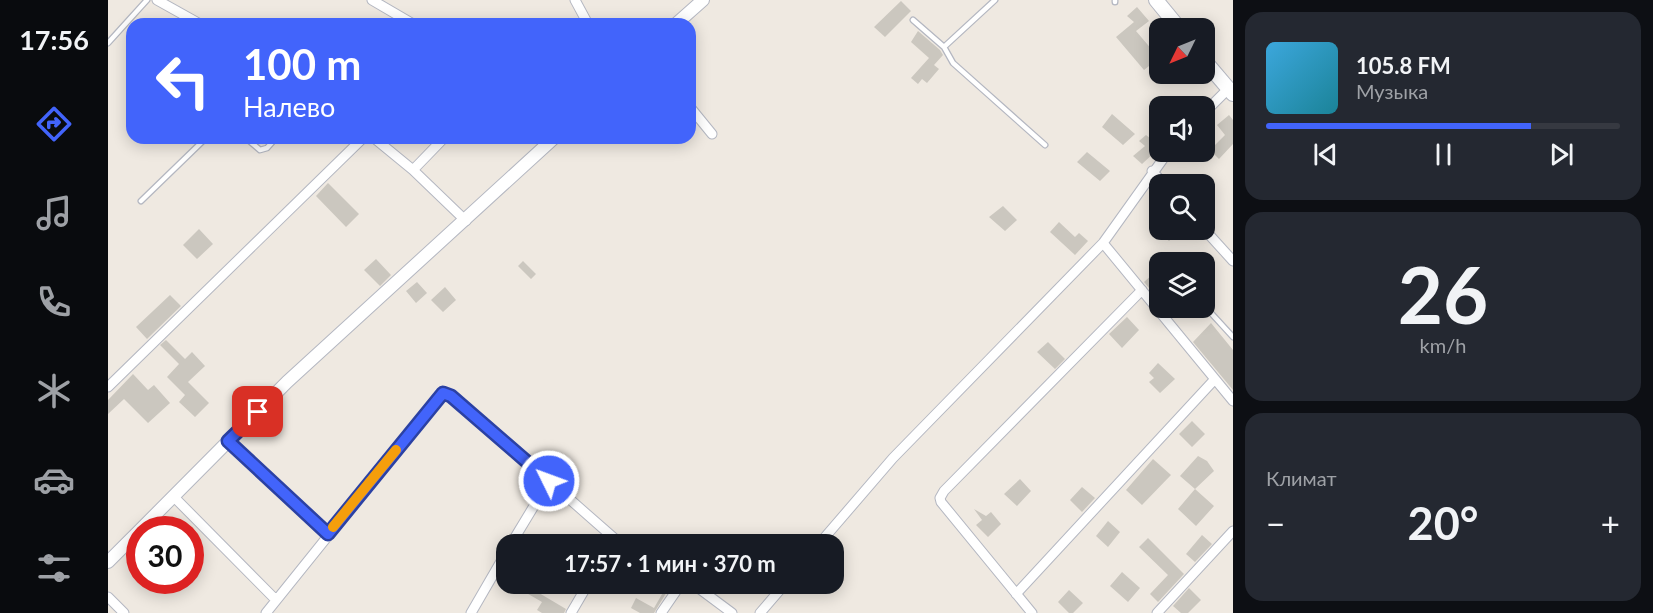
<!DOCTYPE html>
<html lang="ru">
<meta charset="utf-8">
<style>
:root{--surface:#171b24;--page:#242831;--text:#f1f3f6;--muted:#9ea1a6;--line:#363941;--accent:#4264fb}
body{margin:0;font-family:Lato,sans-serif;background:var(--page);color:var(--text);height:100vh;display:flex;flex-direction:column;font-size:22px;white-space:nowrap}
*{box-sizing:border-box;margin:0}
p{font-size:20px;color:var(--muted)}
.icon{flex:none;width:33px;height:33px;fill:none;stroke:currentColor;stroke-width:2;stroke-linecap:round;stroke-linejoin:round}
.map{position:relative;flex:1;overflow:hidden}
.drawer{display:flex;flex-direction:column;gap:12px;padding:12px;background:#0d0f14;width:420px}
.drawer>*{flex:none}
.guide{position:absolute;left:18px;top:18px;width:570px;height:126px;border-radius:18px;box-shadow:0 3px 15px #0003;background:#4264fb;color:#fff;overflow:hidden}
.needle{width:39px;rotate:227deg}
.controls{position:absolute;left:1041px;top:18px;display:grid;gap:12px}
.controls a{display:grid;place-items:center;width:66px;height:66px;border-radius:12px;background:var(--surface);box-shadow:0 3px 15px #0003;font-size:30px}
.speed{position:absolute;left:18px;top:516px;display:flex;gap:12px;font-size:30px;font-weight:700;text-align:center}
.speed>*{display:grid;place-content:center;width:78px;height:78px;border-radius:50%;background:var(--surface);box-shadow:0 3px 15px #0003;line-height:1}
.speed .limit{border:9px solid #d22;background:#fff;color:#111}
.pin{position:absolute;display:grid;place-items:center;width:51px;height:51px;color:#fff;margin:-26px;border-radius:12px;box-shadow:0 3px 9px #0006}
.me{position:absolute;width:66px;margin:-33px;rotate:312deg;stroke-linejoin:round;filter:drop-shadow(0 0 4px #0008)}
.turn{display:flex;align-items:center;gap:21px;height:126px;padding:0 18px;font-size:27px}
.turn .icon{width:78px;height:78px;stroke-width:2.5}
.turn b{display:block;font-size:42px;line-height:51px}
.big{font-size:45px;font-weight:700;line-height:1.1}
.drawer .card{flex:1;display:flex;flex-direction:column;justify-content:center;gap:9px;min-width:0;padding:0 21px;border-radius:18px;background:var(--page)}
.drawer .dial{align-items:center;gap:0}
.dial b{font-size:78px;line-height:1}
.song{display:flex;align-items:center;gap:18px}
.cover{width:72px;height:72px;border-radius:9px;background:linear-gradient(135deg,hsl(200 70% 55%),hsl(190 70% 35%))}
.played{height:6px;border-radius:3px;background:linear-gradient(90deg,var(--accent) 75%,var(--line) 75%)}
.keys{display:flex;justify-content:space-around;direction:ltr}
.heat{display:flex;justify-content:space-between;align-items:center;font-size:33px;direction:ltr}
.trip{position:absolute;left:388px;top:534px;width:348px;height:60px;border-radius:18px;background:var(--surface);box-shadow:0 3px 15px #0003;font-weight:700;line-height:60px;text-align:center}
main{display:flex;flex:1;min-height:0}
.tabs{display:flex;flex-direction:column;width:108px;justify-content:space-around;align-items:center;background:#090b0e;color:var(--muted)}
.tabs .icon{width:42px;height:42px}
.tabs .on{color:var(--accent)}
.tabs b{font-size:27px;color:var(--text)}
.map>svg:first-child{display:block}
.building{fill:#cbc7bf}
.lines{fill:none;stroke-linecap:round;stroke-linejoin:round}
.service-casing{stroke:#b4b7c1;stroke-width:7}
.minor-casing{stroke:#b4b7c1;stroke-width:11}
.tertiary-casing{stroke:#b4b7c1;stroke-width:14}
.secondary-casing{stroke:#b4b7c1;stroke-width:16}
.service{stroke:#fff;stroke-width:4.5}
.minor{stroke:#fff;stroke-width:9}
.tertiary{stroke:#fff;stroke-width:12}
.secondary{stroke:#fff;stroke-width:14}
.route-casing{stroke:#2b41a3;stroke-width:15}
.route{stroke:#4264fb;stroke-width:10}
.slow{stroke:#f59e0b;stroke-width:10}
</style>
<main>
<nav class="tabs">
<b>17:56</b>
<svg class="icon on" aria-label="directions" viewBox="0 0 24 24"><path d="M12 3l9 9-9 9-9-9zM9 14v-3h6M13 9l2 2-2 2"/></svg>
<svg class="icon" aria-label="music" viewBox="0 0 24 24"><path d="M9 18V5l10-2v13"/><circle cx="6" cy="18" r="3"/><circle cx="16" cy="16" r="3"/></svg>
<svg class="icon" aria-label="phone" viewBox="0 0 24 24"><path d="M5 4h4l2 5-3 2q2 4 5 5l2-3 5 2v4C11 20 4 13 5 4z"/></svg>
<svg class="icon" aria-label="climate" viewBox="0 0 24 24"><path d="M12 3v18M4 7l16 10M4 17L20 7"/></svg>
<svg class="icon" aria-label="car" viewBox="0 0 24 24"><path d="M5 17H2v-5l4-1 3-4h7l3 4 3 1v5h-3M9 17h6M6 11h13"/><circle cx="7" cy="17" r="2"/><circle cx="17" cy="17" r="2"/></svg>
<svg class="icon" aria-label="filters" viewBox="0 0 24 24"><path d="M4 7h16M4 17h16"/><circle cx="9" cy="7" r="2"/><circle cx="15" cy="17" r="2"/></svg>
</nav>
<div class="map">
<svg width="1125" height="613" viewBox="0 0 1125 613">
<rect width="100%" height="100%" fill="#efe9e1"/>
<path class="building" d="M793 1 803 11 777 37 766 27Z
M1029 7 1041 21 1028 31 1051 58 1036 70 1008 37 1026 22 1019 16Z
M810 31 832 50 835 55 826 65 831 69 819 83 814 79 810 84 803 78 821 58 803 42Z
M1004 114 1027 134 1015 145 994 127Z
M1121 115 1125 120V144L1111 159 1102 150 1117 135 1109 125Z
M1038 135 1052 146V152L1049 156 1046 153 1034 164 1025 156 1037 146 1031 141Z
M979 152 1002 171 992 181 969 162Z
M220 183 251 214 238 227 208 196Z
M895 206 909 220 897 231 881 217Z
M951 222 967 237 971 233 980 241 967 255 942 232Z
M91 229 105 244 89 259 75 245Z
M1048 230H1074L1061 241Z
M268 259 283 275 272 286 256 270Z
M415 261 428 274 423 279 410 266Z
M1045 274 1049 279 1052 278V301L1036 282Z
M309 282 319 293 308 303 298 291Z
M337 287 348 300 335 312 323 300Z
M62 295 73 306 39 339 28 327Z
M1019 317 1031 330 1014 348 1001 334Z
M1103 323 1125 350V390L1085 342Z
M58 340 77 359 84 352 97 366 80 382 101 403 87 417 71 402 77 395 59 377 71 364 52 345Z
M940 342 957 359 947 369 929 352Z
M1050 363 1067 379 1052 393 1041 382 1046 378 1041 373Z
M25 374 40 390 46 385 62 403 40 423 16 399 0 414V400Z
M1084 421 1097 434 1084 447 1071 434Z
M1090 456 1099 461 1106 471 1087 489 1072 476Z
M1045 459 1063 475 1034 505 1018 490Z
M912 479 923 491 909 506 896 494Z
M974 487 987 498 974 512 962 500Z
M1087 489 1106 506 1088 526 1070 509Z
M866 509 878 516 883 512 893 524 880 537 868 525 874 520Z
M1000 521 1012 532 1000 547 988 536Z
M1094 535 1104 544 1087 562 1078 554Z
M1040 538 1076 574 1050 602 1042 594 1060 575 1031 547Z
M1014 572 1032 588 1020 602 1002 586Z
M419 584H437L431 593 458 609 456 613H434L429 610 434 602 415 591Z
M1081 588 1093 600 1080 613H1073L1065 606Z
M557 589 560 590 546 613H532L523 608 528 598 546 608Z
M961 590 975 603 965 613H961L950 602Z"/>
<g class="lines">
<g class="service-casing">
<path id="service" d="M1007 2V0
M805 20 836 47 887 0
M0 43 39 0
M836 47 845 63 937 145
M138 138 152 150 159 148 168 138
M33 201 98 138
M1103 313 1125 337"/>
</g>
<g class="minor-casing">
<path id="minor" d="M49 0 92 24
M264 0 305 24
M467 0 480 24
M582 107 604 134
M1096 113 1120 89
M266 138 305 170 358 221
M305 170 336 138
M1044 171 1056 184
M1096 229 1125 261
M995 243 1125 401
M0 387 255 138
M120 441 220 534
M441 481 507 539 504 544
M65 496 168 600
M711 544 785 458 995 243 1060 152
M585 584 624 613
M908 594 1107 379
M0 597 16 613
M158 613 335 393 343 396 441 481 403 544
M363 613 399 551
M463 613 480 584
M553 613 573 584
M652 613 677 584
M924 613 833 502 832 498 836 491 1034 290
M1049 613 1125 531"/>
</g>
<g class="tertiary-casing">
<path id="tertiary" d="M568 24 595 0
M32 530 179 382 446 138
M0 562 32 530"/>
</g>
<g class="secondary-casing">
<path id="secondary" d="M1048 0 1071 28
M1096 60 1125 94"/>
</g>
<use href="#service" class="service"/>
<use href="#minor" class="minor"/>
<use href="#tertiary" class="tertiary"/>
<use href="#secondary" class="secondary"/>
</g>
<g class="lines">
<g class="route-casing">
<path id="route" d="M150 412 120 441 220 534 335 393 343 396 441 481"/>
</g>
<use href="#route" class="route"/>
<path class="slow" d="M225 527 288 450"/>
</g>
</svg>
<div class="controls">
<a><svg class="needle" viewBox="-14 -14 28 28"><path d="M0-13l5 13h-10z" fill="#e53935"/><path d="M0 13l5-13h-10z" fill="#9ea1a6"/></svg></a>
<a><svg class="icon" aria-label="sound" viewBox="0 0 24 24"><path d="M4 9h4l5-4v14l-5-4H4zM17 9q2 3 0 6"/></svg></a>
<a><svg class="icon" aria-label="search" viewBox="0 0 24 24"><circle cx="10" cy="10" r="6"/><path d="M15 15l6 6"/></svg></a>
<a><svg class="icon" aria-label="layers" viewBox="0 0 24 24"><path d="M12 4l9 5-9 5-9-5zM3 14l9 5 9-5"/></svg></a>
</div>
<div class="speed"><div class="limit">30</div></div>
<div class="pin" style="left:150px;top:412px;background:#d93025"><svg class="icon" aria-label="arrive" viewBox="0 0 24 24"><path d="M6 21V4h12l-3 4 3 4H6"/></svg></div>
<svg class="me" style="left:441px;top:481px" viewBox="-20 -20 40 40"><circle r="17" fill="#4264fb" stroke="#fff" stroke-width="3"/><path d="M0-11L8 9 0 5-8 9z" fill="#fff"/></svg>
<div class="trip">17:57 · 1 мин · 370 m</div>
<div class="guide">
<div class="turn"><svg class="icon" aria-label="left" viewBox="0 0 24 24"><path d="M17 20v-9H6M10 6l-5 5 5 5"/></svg><div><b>100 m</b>Налево</div></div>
</div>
</div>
<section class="drawer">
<div class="card">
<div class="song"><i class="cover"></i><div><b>105.8 FM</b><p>Музыка</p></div></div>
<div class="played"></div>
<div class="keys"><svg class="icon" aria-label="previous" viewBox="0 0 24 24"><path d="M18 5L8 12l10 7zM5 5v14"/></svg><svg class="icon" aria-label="pause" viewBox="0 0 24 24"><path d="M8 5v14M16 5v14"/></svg><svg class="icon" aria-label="next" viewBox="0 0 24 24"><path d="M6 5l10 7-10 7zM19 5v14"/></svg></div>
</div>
<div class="card dial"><b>26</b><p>km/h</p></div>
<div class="card"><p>Климат</p>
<div class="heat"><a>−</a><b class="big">20°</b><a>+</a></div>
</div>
</section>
</main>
